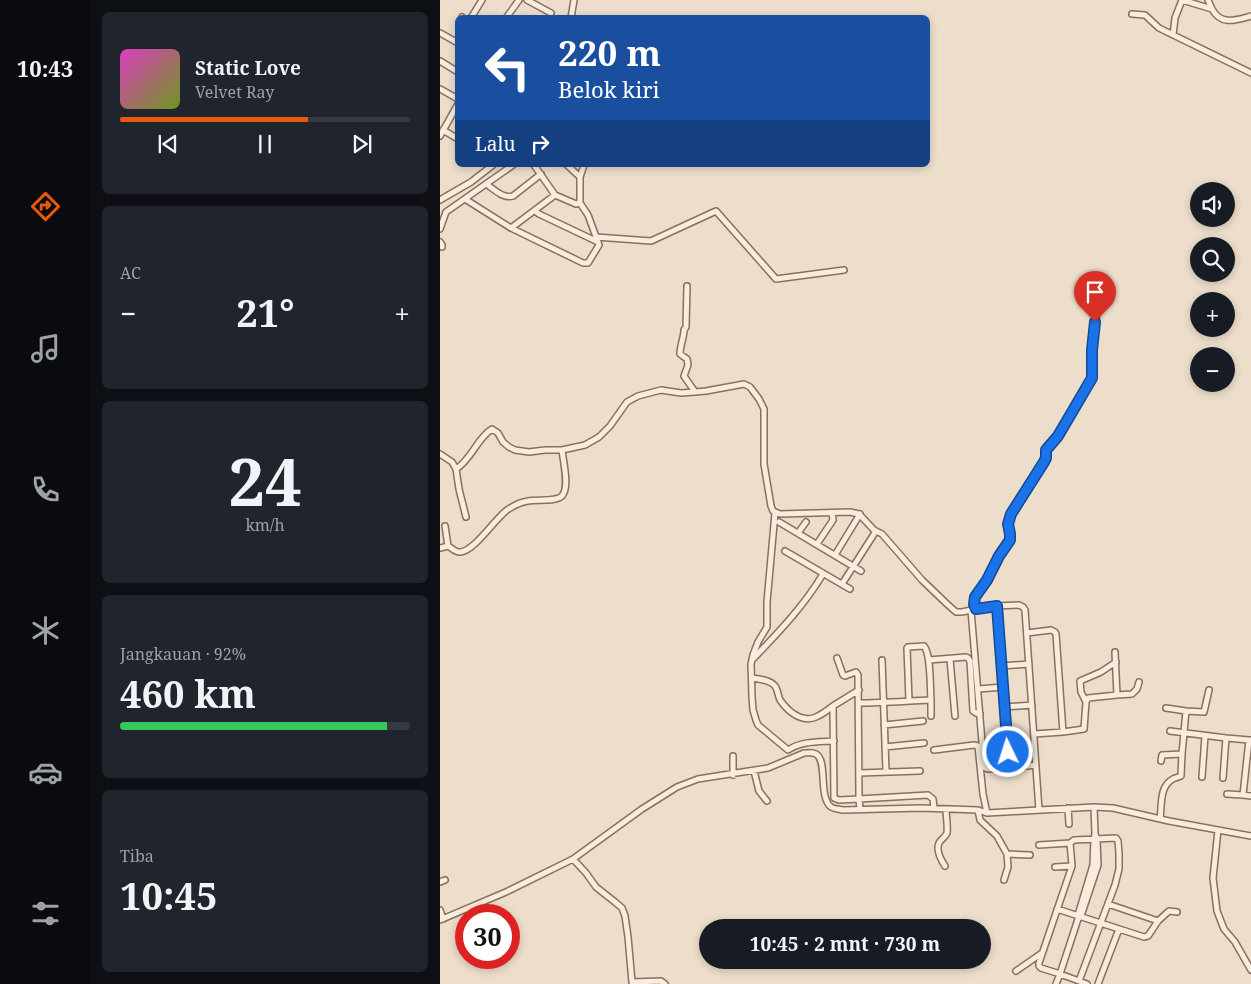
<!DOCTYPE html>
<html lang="id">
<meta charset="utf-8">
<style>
:root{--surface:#171b24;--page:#20242c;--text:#f1f3f6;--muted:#9ea1a6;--line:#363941;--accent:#ea580c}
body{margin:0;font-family:"Noto Serif",serif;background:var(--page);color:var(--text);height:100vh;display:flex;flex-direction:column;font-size:19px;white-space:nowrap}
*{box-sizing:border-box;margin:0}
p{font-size:16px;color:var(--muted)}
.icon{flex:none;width:28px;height:28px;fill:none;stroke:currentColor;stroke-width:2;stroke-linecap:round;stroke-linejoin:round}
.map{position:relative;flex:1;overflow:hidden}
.drawer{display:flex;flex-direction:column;gap:12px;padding:12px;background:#0d0f14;width:350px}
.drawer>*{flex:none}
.guide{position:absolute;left:15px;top:15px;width:475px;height:152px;border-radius:8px;box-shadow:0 2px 8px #0003;background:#1a4fa0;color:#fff;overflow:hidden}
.fabs{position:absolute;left:750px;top:182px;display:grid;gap:10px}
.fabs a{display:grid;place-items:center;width:45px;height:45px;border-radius:50%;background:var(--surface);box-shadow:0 2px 8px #0003;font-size:25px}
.speed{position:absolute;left:15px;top:904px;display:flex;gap:10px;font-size:25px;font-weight:700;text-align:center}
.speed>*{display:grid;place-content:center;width:65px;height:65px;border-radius:50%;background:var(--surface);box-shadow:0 2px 8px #0003;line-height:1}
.speed .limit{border:8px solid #d22;background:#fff;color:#111}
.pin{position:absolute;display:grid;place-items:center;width:42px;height:42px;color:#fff;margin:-51px -21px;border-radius:50% 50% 50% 0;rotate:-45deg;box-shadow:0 0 5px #0007}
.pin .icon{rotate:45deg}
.me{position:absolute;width:55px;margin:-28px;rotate:356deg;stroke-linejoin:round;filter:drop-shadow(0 0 4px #0008)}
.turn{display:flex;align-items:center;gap:18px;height:105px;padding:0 20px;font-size:22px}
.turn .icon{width:65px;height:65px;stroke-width:2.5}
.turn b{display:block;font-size:35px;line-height:42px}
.then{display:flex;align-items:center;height:48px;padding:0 20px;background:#0003;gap:10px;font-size:19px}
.big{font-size:38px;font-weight:700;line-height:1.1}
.drawer .widget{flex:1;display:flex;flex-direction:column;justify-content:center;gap:8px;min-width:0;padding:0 18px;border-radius:8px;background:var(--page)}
.drawer .dial{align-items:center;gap:0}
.dial b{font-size:65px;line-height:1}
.song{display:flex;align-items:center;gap:15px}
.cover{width:60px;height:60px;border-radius:8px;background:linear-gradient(135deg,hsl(310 70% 55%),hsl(80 70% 35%))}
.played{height:5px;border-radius:2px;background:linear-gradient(90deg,var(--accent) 65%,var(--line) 65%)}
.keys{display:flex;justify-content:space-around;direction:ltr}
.heat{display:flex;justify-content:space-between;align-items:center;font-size:28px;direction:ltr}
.charge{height:8px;border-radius:4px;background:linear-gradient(90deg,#34c759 92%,var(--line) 0)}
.trip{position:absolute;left:259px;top:919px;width:292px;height:50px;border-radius:25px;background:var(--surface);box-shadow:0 2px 8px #0003;font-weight:700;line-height:50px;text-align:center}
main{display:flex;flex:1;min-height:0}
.menu{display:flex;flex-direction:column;width:90px;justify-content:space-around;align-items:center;background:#090b0e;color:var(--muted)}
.menu .icon{width:35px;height:35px}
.menu .selected{color:var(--accent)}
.menu b{font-size:22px;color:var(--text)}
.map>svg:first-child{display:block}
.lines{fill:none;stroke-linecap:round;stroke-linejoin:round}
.minor-casing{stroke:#88705f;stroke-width:8}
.minor{stroke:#f7ecdd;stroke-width:5}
.route-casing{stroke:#114b97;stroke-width:12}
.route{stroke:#1a73e8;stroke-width:9}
</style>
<main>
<nav class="menu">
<b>10:43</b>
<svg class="icon selected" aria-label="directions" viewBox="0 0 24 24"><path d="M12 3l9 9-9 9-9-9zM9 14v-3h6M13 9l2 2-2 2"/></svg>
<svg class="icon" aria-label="music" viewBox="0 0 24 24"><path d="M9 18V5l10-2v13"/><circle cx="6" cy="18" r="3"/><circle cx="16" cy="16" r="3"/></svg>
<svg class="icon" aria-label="phone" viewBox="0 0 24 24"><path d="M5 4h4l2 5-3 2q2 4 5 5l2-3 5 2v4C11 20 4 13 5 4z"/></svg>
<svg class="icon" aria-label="climate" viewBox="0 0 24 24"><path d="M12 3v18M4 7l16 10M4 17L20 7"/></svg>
<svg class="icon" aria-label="car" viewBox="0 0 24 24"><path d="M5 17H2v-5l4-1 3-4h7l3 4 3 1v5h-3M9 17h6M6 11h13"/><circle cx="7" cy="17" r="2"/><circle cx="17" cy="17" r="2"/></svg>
<svg class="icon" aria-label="filters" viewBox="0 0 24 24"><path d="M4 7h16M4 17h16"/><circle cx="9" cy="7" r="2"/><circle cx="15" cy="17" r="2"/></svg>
</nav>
<section class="drawer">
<div class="widget">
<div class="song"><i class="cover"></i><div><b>Static Love</b><p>Velvet Ray</p></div></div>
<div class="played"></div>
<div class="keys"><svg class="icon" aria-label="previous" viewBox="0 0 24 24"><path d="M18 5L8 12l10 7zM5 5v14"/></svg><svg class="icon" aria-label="pause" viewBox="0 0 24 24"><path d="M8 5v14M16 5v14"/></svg><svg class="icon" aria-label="next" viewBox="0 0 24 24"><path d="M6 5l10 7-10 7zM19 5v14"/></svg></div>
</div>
<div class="widget"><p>AC</p>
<div class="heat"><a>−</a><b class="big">21°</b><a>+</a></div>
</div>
<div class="widget dial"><b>24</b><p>km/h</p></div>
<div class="widget"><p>Jangkauan · 92%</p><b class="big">460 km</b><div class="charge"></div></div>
<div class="widget"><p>Tiba</p><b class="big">10:45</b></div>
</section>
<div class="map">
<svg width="811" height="984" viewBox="0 0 811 984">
<rect width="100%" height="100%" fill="#ecdeca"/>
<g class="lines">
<g class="minor-casing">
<path id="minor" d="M87 0 111 13
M742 0 772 9C781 26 796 20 811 16
M768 0 772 9
M692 14 705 15 719 28 811 73
M22 17 23 18
M31 18 42 0
M66 18 79 0
M131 18 134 0
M0 33 18 43
M733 35 735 18 742 0
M0 61 18 72
M0 89 18 99
M3 130 18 139
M0 136 18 104
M94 165 115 195 136 204 140 203
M127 165 140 177
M46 184C54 189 63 199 73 196L101 174
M25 199 71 228 143 263H148L159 245 148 215 140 203V177L144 165
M0 200 31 182 53 165
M95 211 99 214 158 242
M71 228 115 195
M0 229 6 212 73 165
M156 237 211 241 276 211 336 279 404 270
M0 242 2 245V247
M247 286 246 327 244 330C244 338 240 345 240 354L247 359 248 365 244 376 255 392 266 391 304 384 310 387 319 399 324 409V464L331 506 333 511 340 514 410 512 419 514 434 530 442 534 482 580 507 604 516 612H522L531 610
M0 454 12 462 16 469C32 459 37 438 52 429L58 433 63 442 69 447 75 450 89 452 105 450H122L145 445 159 437 170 426 187 402 198 396 221 390 241 393 255 392
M16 469 19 489 26 517
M335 513 327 602V627L318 642 313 655 311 664 312 697 313 710 316 720 318 725 348 750C362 741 377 742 394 741
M339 522 421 571
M5 526 8 546
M358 533 366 522
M377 544 393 520 392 513
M0 548 8 546C12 548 16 553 21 552 36 549 54 520 67 510 73 506 81 502 88 501 96 499 116 502 122 496 130 487 123 461 122 450
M345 551 410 589
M395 555 420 514
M402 584 436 531
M557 606 531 610 544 766 545 768 548 769 569 768
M536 609 534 601 538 592 547 580 559 556 570 540V534L568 524 571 514 605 460 607 449 618 436 652 378V350L660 289
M587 633 611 630 615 632 616 634 623 732 644 729 646 702 648 698 677 695 675 652
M397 658 403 675 405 676 416 672 418 675 419 799 488 795 493 799 494 808
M510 659 515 716
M312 660C338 633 364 606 383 574
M442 660 446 771
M489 660 526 657 528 658 530 661 533 711 536 713 540 714
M562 666 589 664
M312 678C319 679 330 680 335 686 338 690 338 696 340 700 343 704 347 709 351 712 368 725 379 717 393 706
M538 689 564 687
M419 690 393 706 394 798 399 800 419 799 420 810
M677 695 692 694 697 689 699 682
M646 702 641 692 640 681 661 672 676 662
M419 703C443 703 467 701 491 700 490 687 491 654 484 646L468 647 467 648 469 701
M565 707 592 705
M726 708 746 711
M491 716V700
M444 725 483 721
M730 731 786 738
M594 734 623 732
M811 740H809L803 795 811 796
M445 747 484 743
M494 750 534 745 538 746 543 794 547 813
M293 756V775
M721 761 722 755 742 754
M596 765 569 768 557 606 579 605 583 607 585 610 599 810
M314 771 319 791 327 801
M419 773 480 771
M762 777 765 736
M783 778 786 738 809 740
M787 794 803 795
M628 808 629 824
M538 810 540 820 557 836 567 854 590 855
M720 819C722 806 719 786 733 779 735 778 738 777 741 776V775L742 754 746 711 764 712 769 690
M778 830 773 878 777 911 784 929 795 942 811 970
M599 845 630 843 632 866 599 963V966L601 968 620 974 638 919V915L653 865 654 839 655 834
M133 859 146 873 156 887 175 902 182 908 185 916 188 937 192 982 221 981 225 984
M505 866C501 860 496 850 499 843 501 839 505 838 507 833 508 826 506 816 506 809
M615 867 632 866
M564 880 568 867 567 854
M0 882 5 880
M668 904 718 921 729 911 737 912
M617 909 704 937 708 936 718 921
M0 910 3 919
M639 918 641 916 658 865 657 839 655 834 654 807
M0 920 66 892 133 859 202 809 237 787 258 779 328 768 364 753C368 753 372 752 376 754 388 761 378 797 391 807 394 809 399 809 403 810L481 808 538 810 547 813 654 807 673 808 729 821 811 836
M576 971 602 953
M639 981 647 984
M616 984 620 974 639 981 675 885 679 869V853L678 841 676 838 634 840 630 843
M658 984 679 929"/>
</g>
<use href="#minor" class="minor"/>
</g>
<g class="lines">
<g class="route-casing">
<path id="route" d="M568 752 557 606 536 609 534 604 535 597 547 580 559 556 570 540V534L568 524 571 514 604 462 606 458V450L618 436 652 378V350L655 322"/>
</g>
<use href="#route" class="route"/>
</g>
</svg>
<div class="fabs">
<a><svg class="icon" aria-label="sound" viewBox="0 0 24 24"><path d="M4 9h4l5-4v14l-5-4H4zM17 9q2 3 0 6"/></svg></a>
<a><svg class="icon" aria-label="search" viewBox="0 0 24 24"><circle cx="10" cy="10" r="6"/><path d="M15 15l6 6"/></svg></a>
<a>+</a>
<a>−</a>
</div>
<div class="speed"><div class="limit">30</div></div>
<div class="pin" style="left:655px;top:322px;background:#d93025"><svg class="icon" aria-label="arrive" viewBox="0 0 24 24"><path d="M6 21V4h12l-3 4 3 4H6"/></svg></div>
<svg class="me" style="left:568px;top:752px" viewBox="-20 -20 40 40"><circle r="17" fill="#1a73e8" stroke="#fff" stroke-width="3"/><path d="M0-11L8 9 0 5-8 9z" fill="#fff"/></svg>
<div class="trip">10:45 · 2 mnt · 730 m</div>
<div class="guide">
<div class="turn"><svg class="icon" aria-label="left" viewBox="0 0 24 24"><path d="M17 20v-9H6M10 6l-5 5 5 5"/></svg><div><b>220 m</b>Belok kiri</div></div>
<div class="then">Lalu<svg class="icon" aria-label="right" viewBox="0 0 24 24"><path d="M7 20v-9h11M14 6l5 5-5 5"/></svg></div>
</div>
</div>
</main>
